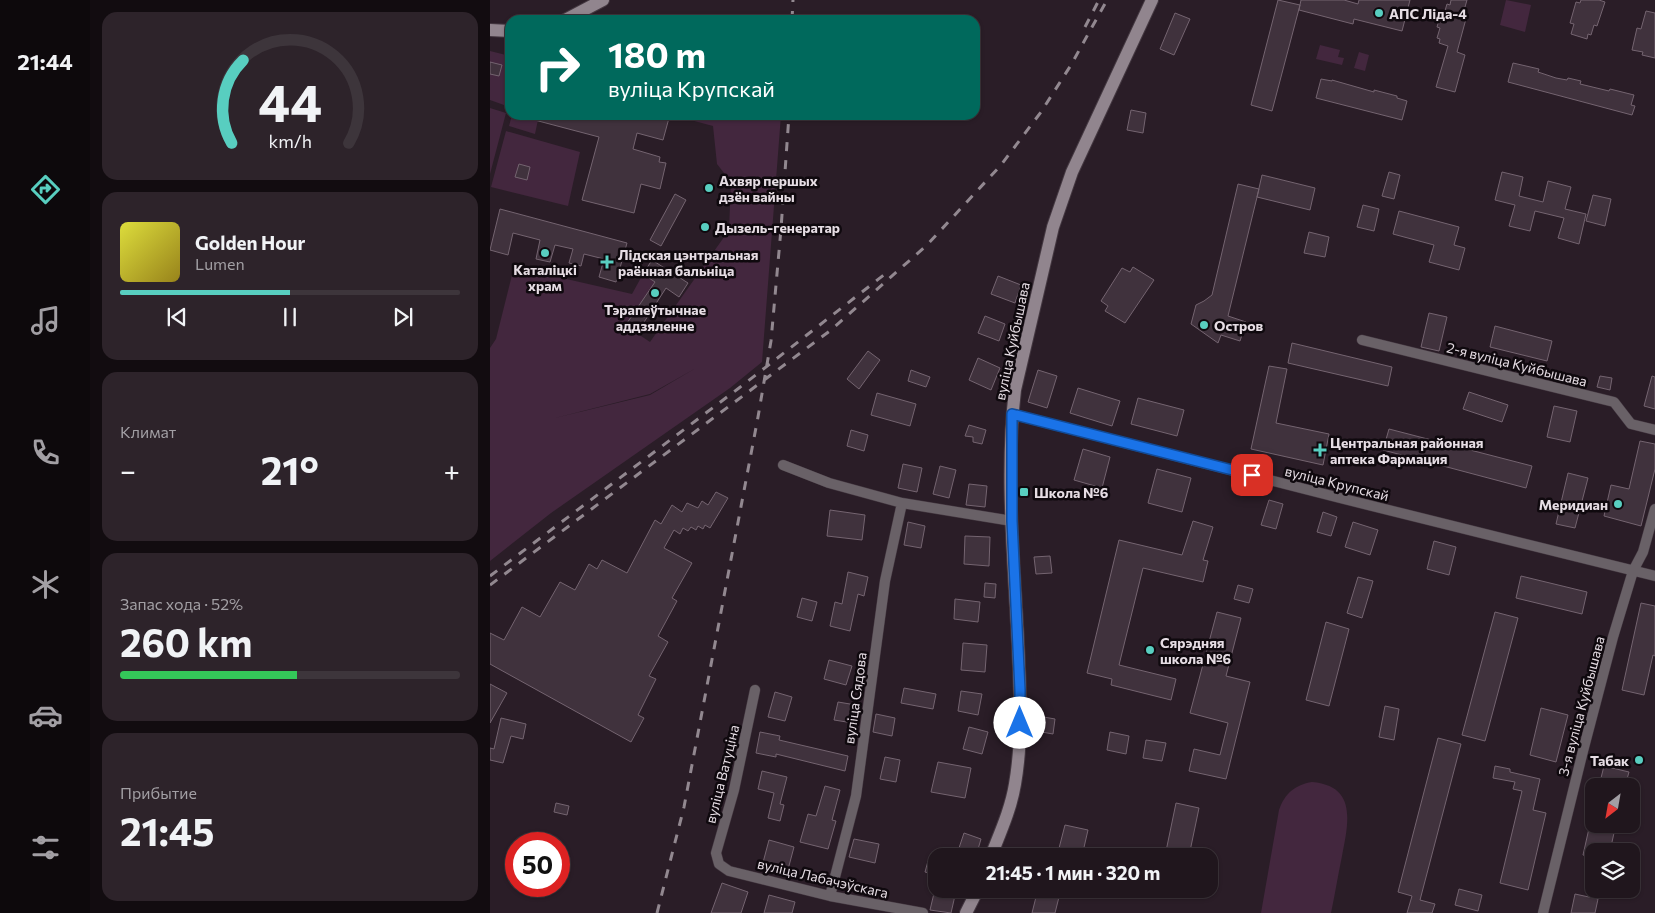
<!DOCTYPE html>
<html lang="ru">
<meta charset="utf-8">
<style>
:root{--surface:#20161d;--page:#2d232a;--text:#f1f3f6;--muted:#a29fa4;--line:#3d353b;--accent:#58cec0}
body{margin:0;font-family:Commissioner,sans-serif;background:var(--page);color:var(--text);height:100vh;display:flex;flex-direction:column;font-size:19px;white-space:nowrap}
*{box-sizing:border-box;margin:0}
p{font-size:16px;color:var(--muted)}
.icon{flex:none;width:28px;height:28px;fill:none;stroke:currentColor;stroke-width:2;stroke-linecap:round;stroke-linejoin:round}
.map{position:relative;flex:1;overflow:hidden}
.side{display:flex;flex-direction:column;gap:12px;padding:12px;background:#120c10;width:400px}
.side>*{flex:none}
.top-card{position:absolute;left:15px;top:15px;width:475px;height:105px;border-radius:15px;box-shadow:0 1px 4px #0004,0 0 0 1px var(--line);background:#00695c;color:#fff;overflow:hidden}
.needle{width:32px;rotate:211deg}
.buttons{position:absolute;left:1095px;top:778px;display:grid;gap:10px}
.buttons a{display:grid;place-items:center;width:55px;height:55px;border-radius:10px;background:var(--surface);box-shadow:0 1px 4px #0004,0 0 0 1px var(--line);font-size:25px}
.speed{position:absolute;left:15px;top:832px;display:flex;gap:10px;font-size:25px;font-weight:700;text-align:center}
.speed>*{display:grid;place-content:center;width:65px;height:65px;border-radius:50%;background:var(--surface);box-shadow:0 1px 4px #0004,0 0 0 1px var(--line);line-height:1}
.speed .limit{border:8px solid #d22;background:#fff;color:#111}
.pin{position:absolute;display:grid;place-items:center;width:42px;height:42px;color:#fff;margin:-21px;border-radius:10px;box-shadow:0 2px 8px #0006}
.me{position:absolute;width:55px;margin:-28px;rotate:0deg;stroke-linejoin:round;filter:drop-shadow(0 0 4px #0008)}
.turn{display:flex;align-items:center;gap:18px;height:105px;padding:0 20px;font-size:22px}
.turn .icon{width:65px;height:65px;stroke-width:2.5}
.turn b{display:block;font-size:35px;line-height:42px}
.big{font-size:38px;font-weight:700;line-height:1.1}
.side .widget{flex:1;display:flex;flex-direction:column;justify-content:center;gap:8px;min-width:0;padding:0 18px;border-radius:15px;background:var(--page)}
.side .dial{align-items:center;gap:0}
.dial svg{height:130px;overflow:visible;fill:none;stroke:var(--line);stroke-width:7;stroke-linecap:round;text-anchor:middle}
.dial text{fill:var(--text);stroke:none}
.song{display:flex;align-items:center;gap:15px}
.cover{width:60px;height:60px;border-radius:8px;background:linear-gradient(135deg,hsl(60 70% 55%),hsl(50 70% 35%))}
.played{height:5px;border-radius:2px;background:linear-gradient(90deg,var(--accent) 50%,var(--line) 50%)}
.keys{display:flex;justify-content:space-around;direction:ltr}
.heat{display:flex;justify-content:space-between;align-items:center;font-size:28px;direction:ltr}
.charge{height:8px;border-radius:4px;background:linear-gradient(90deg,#34c759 52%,var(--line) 0)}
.trip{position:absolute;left:438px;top:848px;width:290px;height:50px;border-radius:15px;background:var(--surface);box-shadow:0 1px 4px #0004,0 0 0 1px var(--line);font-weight:700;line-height:50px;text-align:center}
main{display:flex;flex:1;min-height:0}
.tabs{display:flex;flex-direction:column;width:90px;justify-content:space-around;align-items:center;background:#0d090c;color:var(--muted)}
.tabs .icon{width:35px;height:35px}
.tabs .on{color:var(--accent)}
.tabs b{font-size:22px;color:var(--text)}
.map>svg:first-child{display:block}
.green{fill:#43273e;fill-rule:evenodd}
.building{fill:#40323d;stroke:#746470}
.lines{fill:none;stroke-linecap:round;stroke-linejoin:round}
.street-casing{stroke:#443841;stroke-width:11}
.secondary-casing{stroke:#443841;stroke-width:14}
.street{stroke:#696167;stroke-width:10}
.secondary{stroke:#91858e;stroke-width:12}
.rail{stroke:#928890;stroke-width:3;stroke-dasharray:9 9;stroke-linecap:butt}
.route-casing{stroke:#114b97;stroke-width:12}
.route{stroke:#1a73e8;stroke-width:9}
.poi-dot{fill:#58cec0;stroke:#0f090e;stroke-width:2}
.labels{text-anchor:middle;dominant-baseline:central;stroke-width:5;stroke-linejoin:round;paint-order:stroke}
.poi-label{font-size:14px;font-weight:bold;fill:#e6dde4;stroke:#0f090e;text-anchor:start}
.street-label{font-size:14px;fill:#e6dde4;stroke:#0f090e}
</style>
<main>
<nav class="tabs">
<b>21:44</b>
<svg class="icon on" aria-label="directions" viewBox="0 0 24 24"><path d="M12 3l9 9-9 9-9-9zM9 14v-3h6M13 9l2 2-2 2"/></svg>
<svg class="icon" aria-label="music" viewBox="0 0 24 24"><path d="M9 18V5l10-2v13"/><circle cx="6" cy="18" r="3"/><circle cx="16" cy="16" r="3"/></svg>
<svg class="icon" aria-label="phone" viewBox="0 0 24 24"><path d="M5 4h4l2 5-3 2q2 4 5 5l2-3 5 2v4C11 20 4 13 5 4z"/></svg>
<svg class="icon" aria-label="climate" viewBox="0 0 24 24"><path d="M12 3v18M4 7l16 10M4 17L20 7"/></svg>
<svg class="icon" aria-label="car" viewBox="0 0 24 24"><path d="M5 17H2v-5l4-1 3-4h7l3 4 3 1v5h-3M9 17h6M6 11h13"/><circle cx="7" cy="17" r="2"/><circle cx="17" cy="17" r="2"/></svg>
<svg class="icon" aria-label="filters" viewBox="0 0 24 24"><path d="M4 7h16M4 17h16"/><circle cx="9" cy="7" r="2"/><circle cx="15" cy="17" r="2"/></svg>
</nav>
<section class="side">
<div class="widget dial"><svg viewBox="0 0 100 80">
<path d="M14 69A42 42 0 1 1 86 69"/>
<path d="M14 69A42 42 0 0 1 21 18" stroke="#58cec0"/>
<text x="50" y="56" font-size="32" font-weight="700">44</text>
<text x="50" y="72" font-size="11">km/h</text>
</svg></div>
<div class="widget">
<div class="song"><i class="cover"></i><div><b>Golden Hour</b><p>Lumen</p></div></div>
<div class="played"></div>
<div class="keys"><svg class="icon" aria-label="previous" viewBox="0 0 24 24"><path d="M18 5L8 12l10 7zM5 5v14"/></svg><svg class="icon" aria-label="pause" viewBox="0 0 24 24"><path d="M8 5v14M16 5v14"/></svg><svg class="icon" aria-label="next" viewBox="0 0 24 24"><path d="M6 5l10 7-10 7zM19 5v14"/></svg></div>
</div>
<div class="widget"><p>Климат</p>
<div class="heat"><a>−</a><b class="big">21°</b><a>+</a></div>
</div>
<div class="widget"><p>Запас хода · 52%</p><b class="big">260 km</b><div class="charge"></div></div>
<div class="widget"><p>Прибытие</p><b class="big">21:45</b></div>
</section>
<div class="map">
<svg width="1165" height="913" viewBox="0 0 1165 913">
<rect width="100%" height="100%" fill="#2a1d27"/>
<path class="green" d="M1016 0 1041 5 1035 32 1010 25Z
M830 45 850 50 848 57 854 58 852 65 826 59Z
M0 51 20 56V74L14 105 0 100Z
M869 52 879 55 875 71 864 68Z
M0 108 16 113 0 174Z
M22 115H49L45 134 19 126Z
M182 115H291L272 362 240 388 61 513 0 561V348L6 339 24 267 142 294 153 274 165 282 136 326 160 342 239 230 241 182 227 164 223 126ZM206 368 160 395 65 418 160 394Z
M16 131 90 152 78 206 1 187Z
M822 782C868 786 858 824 852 856 848 875 845 894 841 913H771L789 810C795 793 805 785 822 782Z"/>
<path class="building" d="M788 0 810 5 782 111 761 105Z
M811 0H854L868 4 869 0H920L912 31 864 19 863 24 809 10Z
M961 0H977L973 14 977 15 967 52 975 55 965 92 946 87 958 46 949 43 950 39 947 38 950 28 947 27 951 13 954 14 957 4 960 5Z
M1091 0H1109L1115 2 1107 26 1104 25 1101 35 1098 34 1097 39 1081 34 1084 24 1080 23 1086 2 1090 3Z
M1156 11 1165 13V58L1152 55 1153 52 1142 50 1147 28 1151 29Z
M685 13 700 19 684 55 670 49Z
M0 62 12 65 9 76 0 74Z
M1023 63 1049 69 1048 72 1066 78 1077 80 1078 78 1091 81 1090 84 1119 91 1120 89 1144 95 1141 105 1145 106 1142 115 1018 82Z
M831 79 842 81V80L884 92V90L907 96V98L917 101 912 120 826 98Z
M641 110 656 113 653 133 637 130Z
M38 115H166L179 118 173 140 147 133 143 149 170 157 169 162 176 163 170 189 151 184 144 213 92 200 109 137 37 118Z
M29 164 40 167 37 180 25 177Z
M899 172 910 175 904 199 892 196Z
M1012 172 1033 177 1029 196 1053 202 1058 181 1081 187 1075 209 1096 214 1089 244 1068 238 1074 218 1045 211 1040 231 1019 226 1025 205 1005 200Z
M772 175 825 188 820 210 767 197Z
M748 184 769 189 738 316 756 322 750 341 731 335 728 343 701 324 706 305 714 301 722 295Z
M185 194 196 200 171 246 160 240Z
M1103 195 1121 199 1115 226 1096 221Z
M873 205 889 209 884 231 867 227Z
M10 209 137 243 126 282 109 277 114 259 94 254 91 266 79 263 83 249 65 245 60 262 46 259 50 240 23 233 18 255 0 250Z
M909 211 969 227 964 245 975 248 969 270 939 262 944 245 903 234Z
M819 232 839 237 835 257 814 253Z
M162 260 198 283 189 297 176 288 147 333 135 326 165 282 153 274Z
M643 267 664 280 635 323 615 311 618 306 611 301 632 268 640 272Z
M508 276 531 285 525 303 501 294Z
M939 313 957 317 949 351 931 347Z
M495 316 515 324 509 341 488 333Z
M1005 326 1062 341 1057 361 1000 347Z
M802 343 902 367 898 386 798 363Z
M378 351 390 360 369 389 357 379Z
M488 358 510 368 501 390 479 380Z
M779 366 797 369 786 423 839 434 833 465 761 449Z
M421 370 440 377 436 387 418 381Z
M548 370 567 376 557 408 538 402Z
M1110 376 1122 378 1120 390 1107 387Z
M1162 376 1165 377V409L1154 406Z
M588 388 630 401 622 426 580 413Z
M979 392 1018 405 1012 422 973 409Z
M387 393 426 404 420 426 381 415Z
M648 398 694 410 687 436 641 424Z
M1064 406 1087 411 1080 442 1057 437Z
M479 425 496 430 492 444 483 442V437L475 436Z
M899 429 1042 466 1036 488 893 450Z
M361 430 378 435 374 451 357 446Z
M1150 441 1165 444V469L1151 526 1114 516 1121 485 1139 489Z
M593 449 620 457 612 488 584 480Z
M413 464 432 468 427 492 408 488Z
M450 466 466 470 459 498 443 494Z
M667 469 701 478 692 512 658 503Z
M1078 473 1098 478 1085 528 1066 524Z
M479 484 497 486 495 507 476 505Z
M226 492 238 498 220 528 215 525 213 529 208 526 206 530 201 527 198 531 193 528 190 534 184 530 174 548 202 563 182 598 187 601 168 636 178 642 159 676 166 679 148 715 154 718 141 742 0 664V633L14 640 32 607 50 617 70 582 85 590 99 564 107 569 112 560 137 573 165 520 171 524 182 505 192 512 197 503 208 508 212 501 218 505Z
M779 500 793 504 786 529 771 525Z
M340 510 375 515 372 540 337 536Z
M833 512 847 517 841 536 827 532Z
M703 521 723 527 713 560 718 561 713 582 653 568 629 665 686 679 681 700 621 685 622 679 597 673 629 540 692 555Z
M418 522 435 526 431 548 414 545Z
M863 522 888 530 880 555 855 547Z
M475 536 500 537 499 566 474 564Z
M944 541 966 547 959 575 937 569Z
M560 556 562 573 546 574 544 557Z
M358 572 378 577 374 596 368 594 360 631 340 626 345 602 352 604Z
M1031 576 1097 592 1092 614 1026 598Z
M868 577 883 581 872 618 857 613Z
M495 583 506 584 505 598 494 597Z
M748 585 763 589 759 603 744 599Z
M312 598 327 602 322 621 307 617Z
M465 599 490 602 488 622 464 619Z
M1151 603 1165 606V656L1163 655 1154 695 1132 690Z
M727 612 751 618 736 676 760 682 736 779 699 771 704 749 730 755 738 723 700 713Z
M1005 612 1028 618 995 741 972 735Z
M836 622 859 629 839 706 816 700Z
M473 643 497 645 495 672 471 670Z
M339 660 362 666 356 685 334 679Z
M0 684 17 693 0 723Z
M414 688 446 694 443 709 411 703Z
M471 691 492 694 488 715 468 711Z
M285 692 302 697 295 721 278 717Z
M348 702 366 705 363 723 344 720Z
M895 706 909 709 904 740 889 737Z
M1051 708 1078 715 1066 762 1040 755Z
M386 714 405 718 402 736 383 732Z
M548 716 565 719 563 734 546 731Z
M11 718 36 724 33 739 21 736 13 763 0 760V748L4 749Z
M479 727 498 732 492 754 473 749Z
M270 732 290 736 289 740 358 756 355 771 286 754V757L266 753Z
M620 732 639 736 636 754 617 750Z
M948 738 971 744 930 900 945 904 942 913H917L922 896 908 892Z
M656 740 676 743 672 761 653 758Z
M395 757 410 760 406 782 390 779Z
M448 762 481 768 475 798 441 792Z
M1005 766 1020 769V772L1050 779 1043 810 1056 813 1038 890 1010 883 1032 791 1023 789 1025 782 1003 778Z
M1114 766 1139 772 1135 786H1109Z
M272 771 297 777 290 804 294 805 290 821 278 818 284 793 268 789Z
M335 786 350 790 342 820 346 821 338 849 310 842 318 814 326 816Z
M66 803 79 806 77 815 64 812Z
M686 803 709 808 699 856H675Z
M1100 824H1126L1120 851H1104V858L1093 855Z
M575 825 598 830 592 856H567Z
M474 833 491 839 486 856 468 851Z
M364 839 389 844 385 863 359 857Z
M279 840 304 847 296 877 271 870Z
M438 861 446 863V875L435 872Z
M232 883 258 892 251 913H221Z
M445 889 466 891 461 913 440 910Z
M548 889H571L565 913H542Z
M969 889 992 895 988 911 965 905Z
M1085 894 1108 899 1105 913H1081Z
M279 895 305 902 302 913H274Z"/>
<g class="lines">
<g class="street-casing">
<path id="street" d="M872 340 1124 402 1141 424 1165 430
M522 414 850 498 1165 576
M293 465 339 483 412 503 522 521
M265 690 244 790 226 853 229 864 239 871 340 896 433 913
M340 896 366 796 395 581 412 503
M1053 913 1093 751 1123 637 1143 571 1153 552 1165 509"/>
</g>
<g class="secondary-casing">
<path id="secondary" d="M75 20 113 0
M0 30 20 31
M501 856C510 833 521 809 525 784 533 738 530 690 528 644 524 560 515 474 525 390L563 227 582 172 662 0
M476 913 488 889"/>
</g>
<use href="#street" class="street"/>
<use href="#secondary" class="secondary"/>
<path class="rail" d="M302 20 303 0
M595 27 609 0
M0 576 249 388 395 274
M0 585 341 330 437 245 511 165 551 112 581 65 617 0
M167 913 194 807 268 417 281 341 291 229 299 115"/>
</g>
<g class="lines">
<g class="route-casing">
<path id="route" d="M530 723V690L522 521V414L762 475"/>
</g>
<use href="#route" class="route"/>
</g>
<g class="poi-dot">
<circle cx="889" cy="13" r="5"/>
<circle cx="219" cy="188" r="5"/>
<circle cx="215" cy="227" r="5"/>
<circle cx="55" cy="253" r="5"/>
<path d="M114.5 254.5h5v5h5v5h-5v5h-5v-5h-5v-5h5z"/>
<circle cx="165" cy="293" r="5"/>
<circle cx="714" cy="325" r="5"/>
<path d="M827.5 442.5h5v5h5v5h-5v5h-5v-5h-5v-5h5z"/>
<rect x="529" y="487" width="10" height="10" rx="2.5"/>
<circle cx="1128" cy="504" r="5"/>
<circle cx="660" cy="650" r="5"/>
<circle cx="1149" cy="760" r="5"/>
</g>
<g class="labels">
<g class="poi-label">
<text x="899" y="13">АПС Ліда-4</text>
<text x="229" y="180">Ахвяр першых<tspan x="229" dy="16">дзён вайны</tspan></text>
<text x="225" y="227">Дызель-генератар</text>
<text x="128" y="254">Лідская цэнтральная<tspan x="128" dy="16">раённая бальніца</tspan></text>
<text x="55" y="269" text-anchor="middle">Каталіцкі<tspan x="55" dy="16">храм</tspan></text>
<text x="165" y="309" text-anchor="middle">Тэрапеўтычнае<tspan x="165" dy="16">аддзяленне</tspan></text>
<text x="724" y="325">Остров</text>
<text x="840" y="442">Центральная районная<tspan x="840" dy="16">аптека Фармация</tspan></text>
<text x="544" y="492">Школа №6</text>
<text x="1118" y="504" text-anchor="end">Меридиан</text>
<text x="670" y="642">Сярэдняя<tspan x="670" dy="16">школа №6</tspan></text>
<text x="1139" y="760" text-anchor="end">Табак</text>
</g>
<g class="street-label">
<text transform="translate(522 341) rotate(-78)">вуліца Куйбышава</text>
<text transform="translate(1027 364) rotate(14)">2-я вуліца Куйбышава</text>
<text transform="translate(847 483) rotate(14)">вуліца Крупскай</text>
<text transform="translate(365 698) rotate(-82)">вуліца Сядова</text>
<text transform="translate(1091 706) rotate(-75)">3-я вуліца Куйбышава</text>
<text transform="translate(232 774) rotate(-76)">вуліца Ватуціна</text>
<text transform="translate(333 878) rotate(13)">вуліца Лабачэўскага</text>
</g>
</g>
</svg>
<div class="buttons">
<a><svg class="needle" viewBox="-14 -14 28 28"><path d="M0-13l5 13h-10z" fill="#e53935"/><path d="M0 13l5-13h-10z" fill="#a29fa4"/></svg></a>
<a><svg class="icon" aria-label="layers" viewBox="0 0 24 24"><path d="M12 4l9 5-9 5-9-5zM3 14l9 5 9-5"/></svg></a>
</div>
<div class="speed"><div class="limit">50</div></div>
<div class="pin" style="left:762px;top:475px;background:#d93025"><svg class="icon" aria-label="arrive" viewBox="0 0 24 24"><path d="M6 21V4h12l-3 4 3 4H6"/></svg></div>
<svg class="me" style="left:530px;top:723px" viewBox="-20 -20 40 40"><circle r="19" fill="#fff"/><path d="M0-13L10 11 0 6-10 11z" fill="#1a73e8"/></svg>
<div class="trip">21:45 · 1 мин · 320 m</div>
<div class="top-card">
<div class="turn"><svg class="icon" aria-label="right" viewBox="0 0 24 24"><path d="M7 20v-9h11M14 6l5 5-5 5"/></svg><div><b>180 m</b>вуліца Крупскай</div></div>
</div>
</div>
</main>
